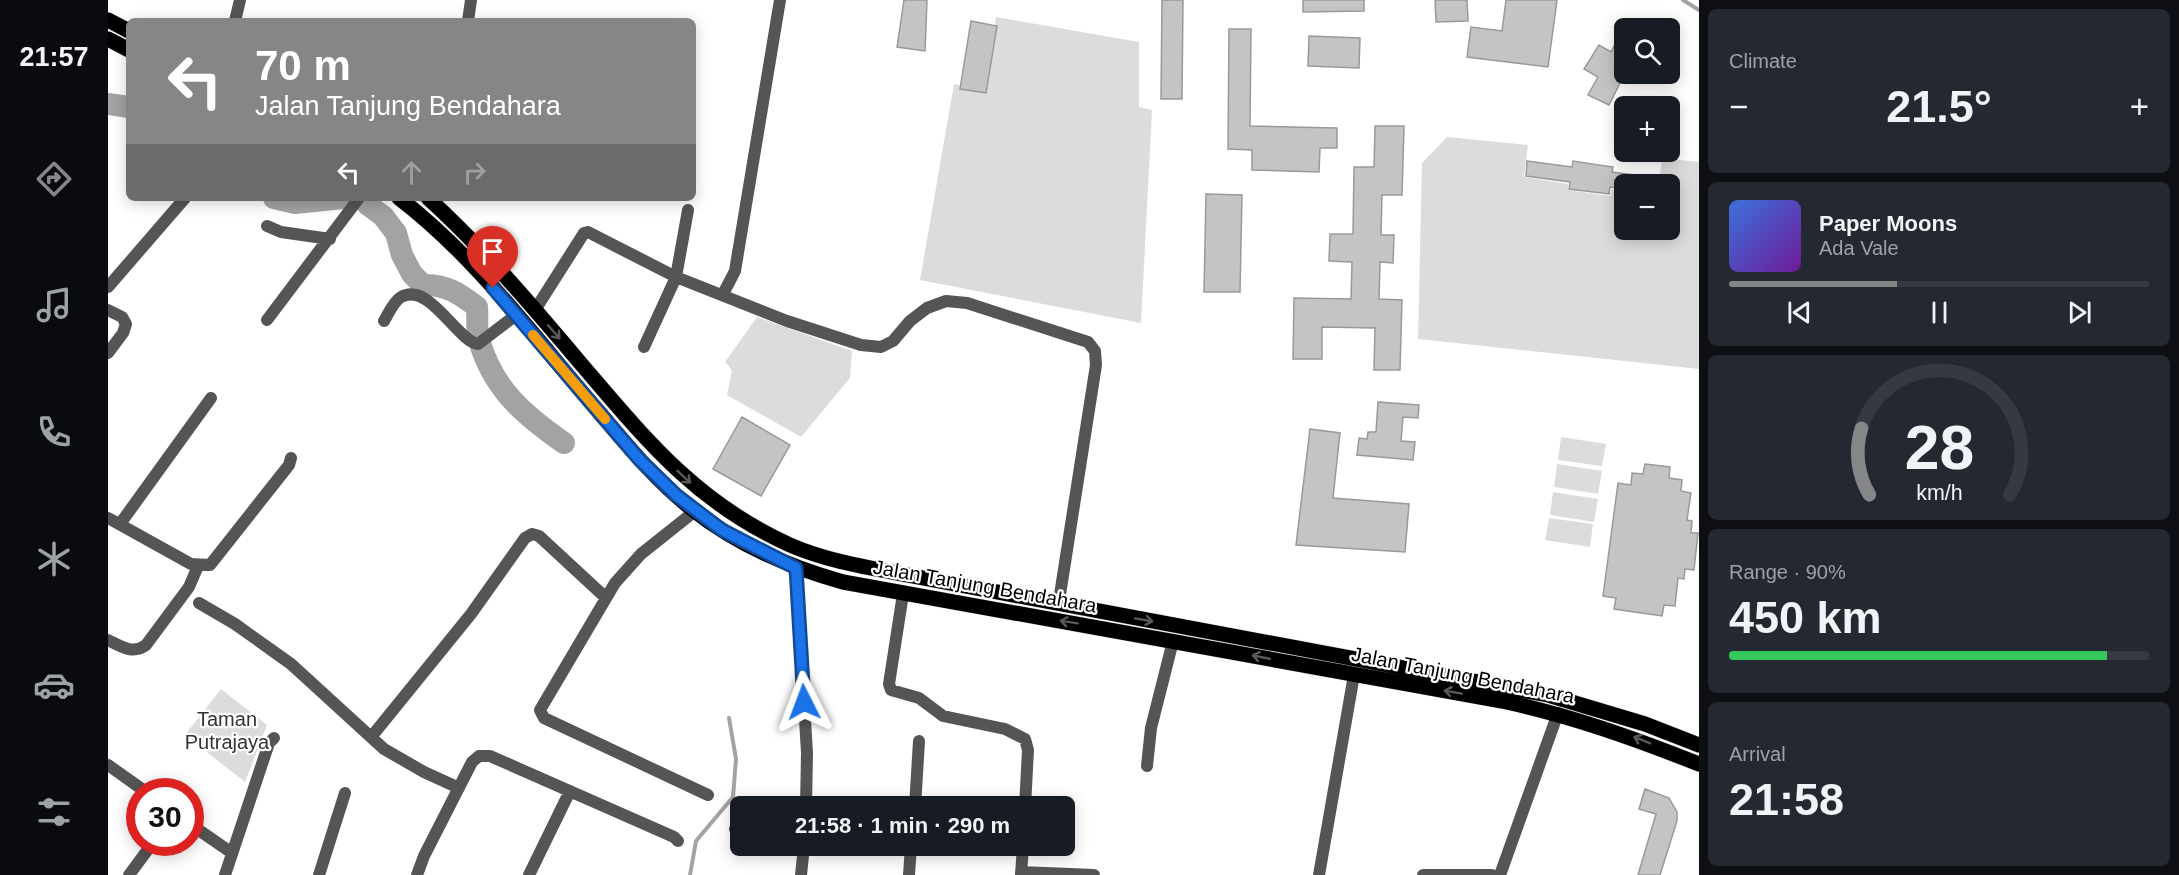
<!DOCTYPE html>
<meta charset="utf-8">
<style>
:root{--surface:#171b24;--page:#242831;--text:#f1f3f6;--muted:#9ea1a6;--line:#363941;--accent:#858687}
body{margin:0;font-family:Arial,sans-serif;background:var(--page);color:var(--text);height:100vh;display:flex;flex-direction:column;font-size:22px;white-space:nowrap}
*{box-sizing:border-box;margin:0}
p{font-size:20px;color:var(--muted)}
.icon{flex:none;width:33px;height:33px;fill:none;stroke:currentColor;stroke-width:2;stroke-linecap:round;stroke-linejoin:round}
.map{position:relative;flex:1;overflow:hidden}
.side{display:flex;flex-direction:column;gap:9px;padding:9px;background:#0d0f14;width:480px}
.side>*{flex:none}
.hud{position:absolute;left:18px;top:18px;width:570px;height:183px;border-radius:9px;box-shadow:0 3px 15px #0003;background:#858687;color:#fff;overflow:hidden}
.controls{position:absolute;left:1506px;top:18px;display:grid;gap:12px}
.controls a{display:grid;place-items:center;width:66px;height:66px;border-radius:9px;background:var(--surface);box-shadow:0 3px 15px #0003;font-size:30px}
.speed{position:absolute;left:18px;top:778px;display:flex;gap:12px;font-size:30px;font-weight:700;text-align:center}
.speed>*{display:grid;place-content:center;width:78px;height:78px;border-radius:50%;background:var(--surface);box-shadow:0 3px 15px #0003;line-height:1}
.speed .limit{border:9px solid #d22;background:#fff;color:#111}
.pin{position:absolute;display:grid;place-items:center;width:51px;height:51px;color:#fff;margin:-62px -26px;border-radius:50% 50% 50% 0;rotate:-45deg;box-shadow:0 0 6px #0007}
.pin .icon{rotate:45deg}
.me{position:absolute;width:66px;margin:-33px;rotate:357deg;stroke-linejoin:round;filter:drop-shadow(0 0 4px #0008)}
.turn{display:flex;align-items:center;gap:21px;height:126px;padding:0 30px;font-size:27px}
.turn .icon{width:78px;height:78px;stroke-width:2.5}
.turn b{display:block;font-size:42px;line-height:51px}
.lanes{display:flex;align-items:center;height:57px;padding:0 30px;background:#0003;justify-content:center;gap:30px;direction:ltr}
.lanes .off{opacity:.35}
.big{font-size:45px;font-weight:700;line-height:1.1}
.side .tile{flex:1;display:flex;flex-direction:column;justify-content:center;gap:9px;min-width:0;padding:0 21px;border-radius:9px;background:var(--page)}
.side .dial{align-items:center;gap:0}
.dial svg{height:156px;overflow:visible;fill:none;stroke:var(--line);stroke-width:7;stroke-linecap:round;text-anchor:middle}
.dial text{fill:var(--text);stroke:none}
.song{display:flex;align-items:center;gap:18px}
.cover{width:72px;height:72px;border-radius:9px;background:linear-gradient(135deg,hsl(220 70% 55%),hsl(280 70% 35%))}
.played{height:6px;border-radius:3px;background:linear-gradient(90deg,var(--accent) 40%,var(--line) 40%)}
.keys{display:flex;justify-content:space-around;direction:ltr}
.heat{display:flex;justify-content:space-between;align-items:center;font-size:33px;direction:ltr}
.charge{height:9px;border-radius:4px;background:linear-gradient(90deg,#34c759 90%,var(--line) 0)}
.trip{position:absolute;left:622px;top:796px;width:345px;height:60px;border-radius:9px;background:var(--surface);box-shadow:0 3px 15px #0003;font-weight:700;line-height:60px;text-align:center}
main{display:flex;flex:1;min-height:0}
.tab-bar{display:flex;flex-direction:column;width:108px;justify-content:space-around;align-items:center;background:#090b0e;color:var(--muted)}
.tab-bar .icon{width:42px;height:42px}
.tab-bar .selected{color:var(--accent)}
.tab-bar b{font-size:27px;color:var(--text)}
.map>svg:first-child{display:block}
.green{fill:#dcdcdc}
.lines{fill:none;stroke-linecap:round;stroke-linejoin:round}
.stream{stroke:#a3a3a3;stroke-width:4}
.river{stroke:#a3a3a3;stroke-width:22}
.building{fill:#c4c4c4;stroke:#999;stroke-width:1.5}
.major-casing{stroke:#dbdbdb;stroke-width:16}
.minor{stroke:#555;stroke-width:12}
.major{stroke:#000;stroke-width:15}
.oneway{stroke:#595959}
.route-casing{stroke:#114b97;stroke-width:15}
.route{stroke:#1a73e8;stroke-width:10}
.slow{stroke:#f59e0b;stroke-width:10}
.labels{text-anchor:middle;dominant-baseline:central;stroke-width:4.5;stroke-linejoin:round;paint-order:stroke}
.street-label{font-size:20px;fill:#000;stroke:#fff}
.park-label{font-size:20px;fill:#333;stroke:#fff}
</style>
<main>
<nav class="tab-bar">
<b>21:57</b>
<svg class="icon selected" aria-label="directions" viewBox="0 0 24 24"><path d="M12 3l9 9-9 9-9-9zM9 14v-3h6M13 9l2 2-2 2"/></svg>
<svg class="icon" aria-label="music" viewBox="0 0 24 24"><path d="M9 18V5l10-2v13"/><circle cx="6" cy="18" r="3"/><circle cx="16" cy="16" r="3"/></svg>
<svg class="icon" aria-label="phone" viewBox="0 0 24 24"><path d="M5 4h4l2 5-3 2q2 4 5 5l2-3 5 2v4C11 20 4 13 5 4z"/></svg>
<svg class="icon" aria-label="climate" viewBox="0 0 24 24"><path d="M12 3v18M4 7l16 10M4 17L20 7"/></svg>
<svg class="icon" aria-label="car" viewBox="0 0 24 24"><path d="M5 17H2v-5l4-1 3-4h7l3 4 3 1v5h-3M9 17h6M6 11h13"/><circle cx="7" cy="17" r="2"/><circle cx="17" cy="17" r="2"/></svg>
<svg class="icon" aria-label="filters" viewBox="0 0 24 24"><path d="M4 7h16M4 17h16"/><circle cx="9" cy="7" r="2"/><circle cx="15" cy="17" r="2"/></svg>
</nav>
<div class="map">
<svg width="1591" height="875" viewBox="0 0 1591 875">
<rect width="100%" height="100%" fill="#fff"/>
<path class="green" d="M888 17 1031 42V107L1044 110 1033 323 812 280 846 84 878 89Z
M1339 137 1420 145 1416 177 1460 184V190L1502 196 1504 189 1516 191V230H1562V184H1551L1554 158 1591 162V369L1310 339 1314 163Z
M649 317 744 351 742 378 693 437 619 395 624 370 617 362Z
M1453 437 1498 444 1494 466 1450 460Z
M1449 464 1494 471 1490 494 1446 487Z
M1445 492 1490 499 1486 522 1442 515Z
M1441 518 1485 524 1482 547 1437 540Z
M113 689 159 725 137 782 77 735Z"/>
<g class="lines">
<path class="stream" d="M1575 0 1591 10
M582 875 588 841 625 797 628 759 621 718"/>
<path class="river" d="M0 104 21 107
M166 198 187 203 235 198
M260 205 275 216 288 233 294 255 304 274 315 285C338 284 352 294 369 307 370 318 368 330 371 340 385 389 416 415 456 443"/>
</g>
<path class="building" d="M796 0H819L817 51 789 47Z
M1054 0H1075L1074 99H1053Z
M1195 0H1256V11L1195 12Z
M1327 0H1359L1360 21 1328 22Z
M1398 0H1449L1440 67 1359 57 1363 27 1394 31Z
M863 21 889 26 878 93 852 89Z
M1121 29H1143L1142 126 1229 128V148H1212L1211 172 1144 170V150L1120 149Z
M1201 36 1252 38 1251 68 1200 66Z
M1508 42 1516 47V75L1501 105 1480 95 1490 77 1476 69 1491 45 1503 52Z
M1267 126H1296L1294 195H1274L1273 235H1286L1285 263 1272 262 1271 299 1294 300 1292 370H1266L1267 328 1214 327V359H1185L1186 298 1243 299 1244 262 1221 261 1222 234H1245L1246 167H1266Z
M1419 161 1464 167 1465 161 1505 167 1504 172 1549 178V184H1516V189L1502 187 1501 194 1461 189 1462 182 1418 176Z
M1098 194 1134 195 1132 292H1096Z
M1270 402 1311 405 1310 418 1295 417 1293 441 1307 442 1305 460 1249 455 1251 438 1259 439 1260 432H1268Z
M634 417 682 445 653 496 605 469Z
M1202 429 1232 433 1225 498 1301 504 1297 552 1188 545Z
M1537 464 1562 467 1561 478 1574 480 1573 491 1583 493 1579 520 1584 521 1583 533H1590L1586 570 1577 569 1576 579 1570 578 1567 606 1556 605 1554 616 1506 609 1508 598 1495 596 1510 483 1523 485 1524 473 1535 474Z
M1537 789 1561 798 1569 812V821L1552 875H1530L1548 814 1531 809Z"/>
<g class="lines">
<g class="major-casing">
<path id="major" d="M0 20 21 31
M0 39 21 50
M291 198C368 257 427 338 490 411 519 445 548 481 584 509 628 544 681 567 735 582L1394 701C1464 716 1525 738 1591 764
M320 198C376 249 425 307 474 365 539 441 589 503 682 545 723 563 771 569 815 578L1440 695 1537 724 1591 745"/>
</g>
<path class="minor" d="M127 21 132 0
M360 21 363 0
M159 226 173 232 222 239
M0 287 77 198
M615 294 627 271 672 0
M0 310 14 317 18 324 15 333 0 353
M427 310 476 233 480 232 568 277 679 321 753 345 773 347 785 341 802 321 819 308 838 301 859 303 980 342 987 351 988 365 951 601
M159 320 251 198
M276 321C281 313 285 302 293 297 321 281 349 341 370 344L408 315
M536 347 568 277 580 210
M587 511 533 554 507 583 432 710 436 718 600 795
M0 518 83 564 102 565 181 465 183 458
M12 524 103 398
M688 568 699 753 698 807
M795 594 781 684 783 690 811 698 835 716 897 729 917 739 920 750 917 807
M91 603 127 624 183 664 276 749 316 772 351 788
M0 640C12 646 25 655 38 645L81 587 90 566
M264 736 363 614 417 538 424 534 431 536 497 597
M0 765 38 792
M1039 766 1043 728 1065 641
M807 807 811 741
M82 824 124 853
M627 829 633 830
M913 872 986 875
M21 875 41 848
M117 875 161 743 166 738
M211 875 237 793
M309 875 316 856 364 762 371 756H382L566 837 570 841
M421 875 462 791
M693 875 696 846
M801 875 803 846
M913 875 915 846
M1211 875 1246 675
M1315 875H1384
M1392 875 1450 713"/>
<use href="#major" class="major"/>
</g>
<defs><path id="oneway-shaft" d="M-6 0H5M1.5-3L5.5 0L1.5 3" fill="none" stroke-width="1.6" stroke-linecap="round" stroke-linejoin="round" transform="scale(1.5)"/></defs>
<g class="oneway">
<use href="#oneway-shaft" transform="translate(446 332) rotate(49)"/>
<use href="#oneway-shaft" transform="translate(576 477) rotate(43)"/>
<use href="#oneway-shaft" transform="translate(1036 620) rotate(10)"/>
<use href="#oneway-shaft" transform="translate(961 622) rotate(-171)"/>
<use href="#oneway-shaft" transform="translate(1153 657) rotate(-169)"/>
<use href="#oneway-shaft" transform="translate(1345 692) rotate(-170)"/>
<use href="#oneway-shaft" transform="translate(1534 740) rotate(-158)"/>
</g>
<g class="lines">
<g class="route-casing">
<path id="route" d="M385 288 531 459 568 495 614 530 688 568 696 702"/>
</g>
<use href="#route" class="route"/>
<path class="slow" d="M425 335 497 419"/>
</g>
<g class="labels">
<g class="street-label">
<text transform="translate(877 586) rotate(10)">Jalan Tanjung Bendahara</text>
<text transform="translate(1355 675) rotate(11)">Jalan Tanjung Bendahara</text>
</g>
<g class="park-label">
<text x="119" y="719">Taman<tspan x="119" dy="23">Putrajaya</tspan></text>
</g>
</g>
</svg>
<div class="controls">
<a><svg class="icon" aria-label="search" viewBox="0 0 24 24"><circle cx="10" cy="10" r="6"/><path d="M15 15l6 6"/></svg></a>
<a>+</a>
<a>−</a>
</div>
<div class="speed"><div class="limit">30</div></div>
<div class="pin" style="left:385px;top:288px;background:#d93025"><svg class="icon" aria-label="arrive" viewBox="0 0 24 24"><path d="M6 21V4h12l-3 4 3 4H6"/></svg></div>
<svg class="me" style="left:696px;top:702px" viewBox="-20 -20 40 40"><path d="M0-17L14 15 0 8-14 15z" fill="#1a73e8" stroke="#fff" stroke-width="4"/></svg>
<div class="trip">21:58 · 1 min · 290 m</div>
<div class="hud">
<div class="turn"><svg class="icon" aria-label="left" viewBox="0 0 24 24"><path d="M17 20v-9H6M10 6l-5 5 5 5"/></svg><div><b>70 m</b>Jalan Tanjung Bendahara</div></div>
<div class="lanes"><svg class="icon" aria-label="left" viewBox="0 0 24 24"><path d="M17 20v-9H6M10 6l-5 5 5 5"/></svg><svg class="icon off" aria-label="ahead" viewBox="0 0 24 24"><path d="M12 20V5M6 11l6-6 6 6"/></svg><svg class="icon off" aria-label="right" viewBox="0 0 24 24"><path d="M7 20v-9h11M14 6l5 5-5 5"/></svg></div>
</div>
</div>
<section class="side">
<div class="tile"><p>Climate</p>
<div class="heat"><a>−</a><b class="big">21.5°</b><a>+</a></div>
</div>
<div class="tile">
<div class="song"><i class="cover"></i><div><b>Paper Moons</b><p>Ada Vale</p></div></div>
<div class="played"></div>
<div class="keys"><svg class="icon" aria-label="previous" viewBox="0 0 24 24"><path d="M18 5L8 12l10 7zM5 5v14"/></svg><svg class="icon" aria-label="pause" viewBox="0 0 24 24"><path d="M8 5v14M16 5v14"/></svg><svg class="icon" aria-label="next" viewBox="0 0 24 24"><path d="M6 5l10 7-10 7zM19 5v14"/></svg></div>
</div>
<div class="tile dial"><svg viewBox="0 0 100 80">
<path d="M14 69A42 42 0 1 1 86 69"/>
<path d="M14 69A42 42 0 0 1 10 35" stroke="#858687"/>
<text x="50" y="56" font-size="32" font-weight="700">28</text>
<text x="50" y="72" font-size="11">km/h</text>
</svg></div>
<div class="tile"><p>Range · 90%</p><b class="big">450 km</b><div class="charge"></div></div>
<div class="tile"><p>Arrival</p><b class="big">21:58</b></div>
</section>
</main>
